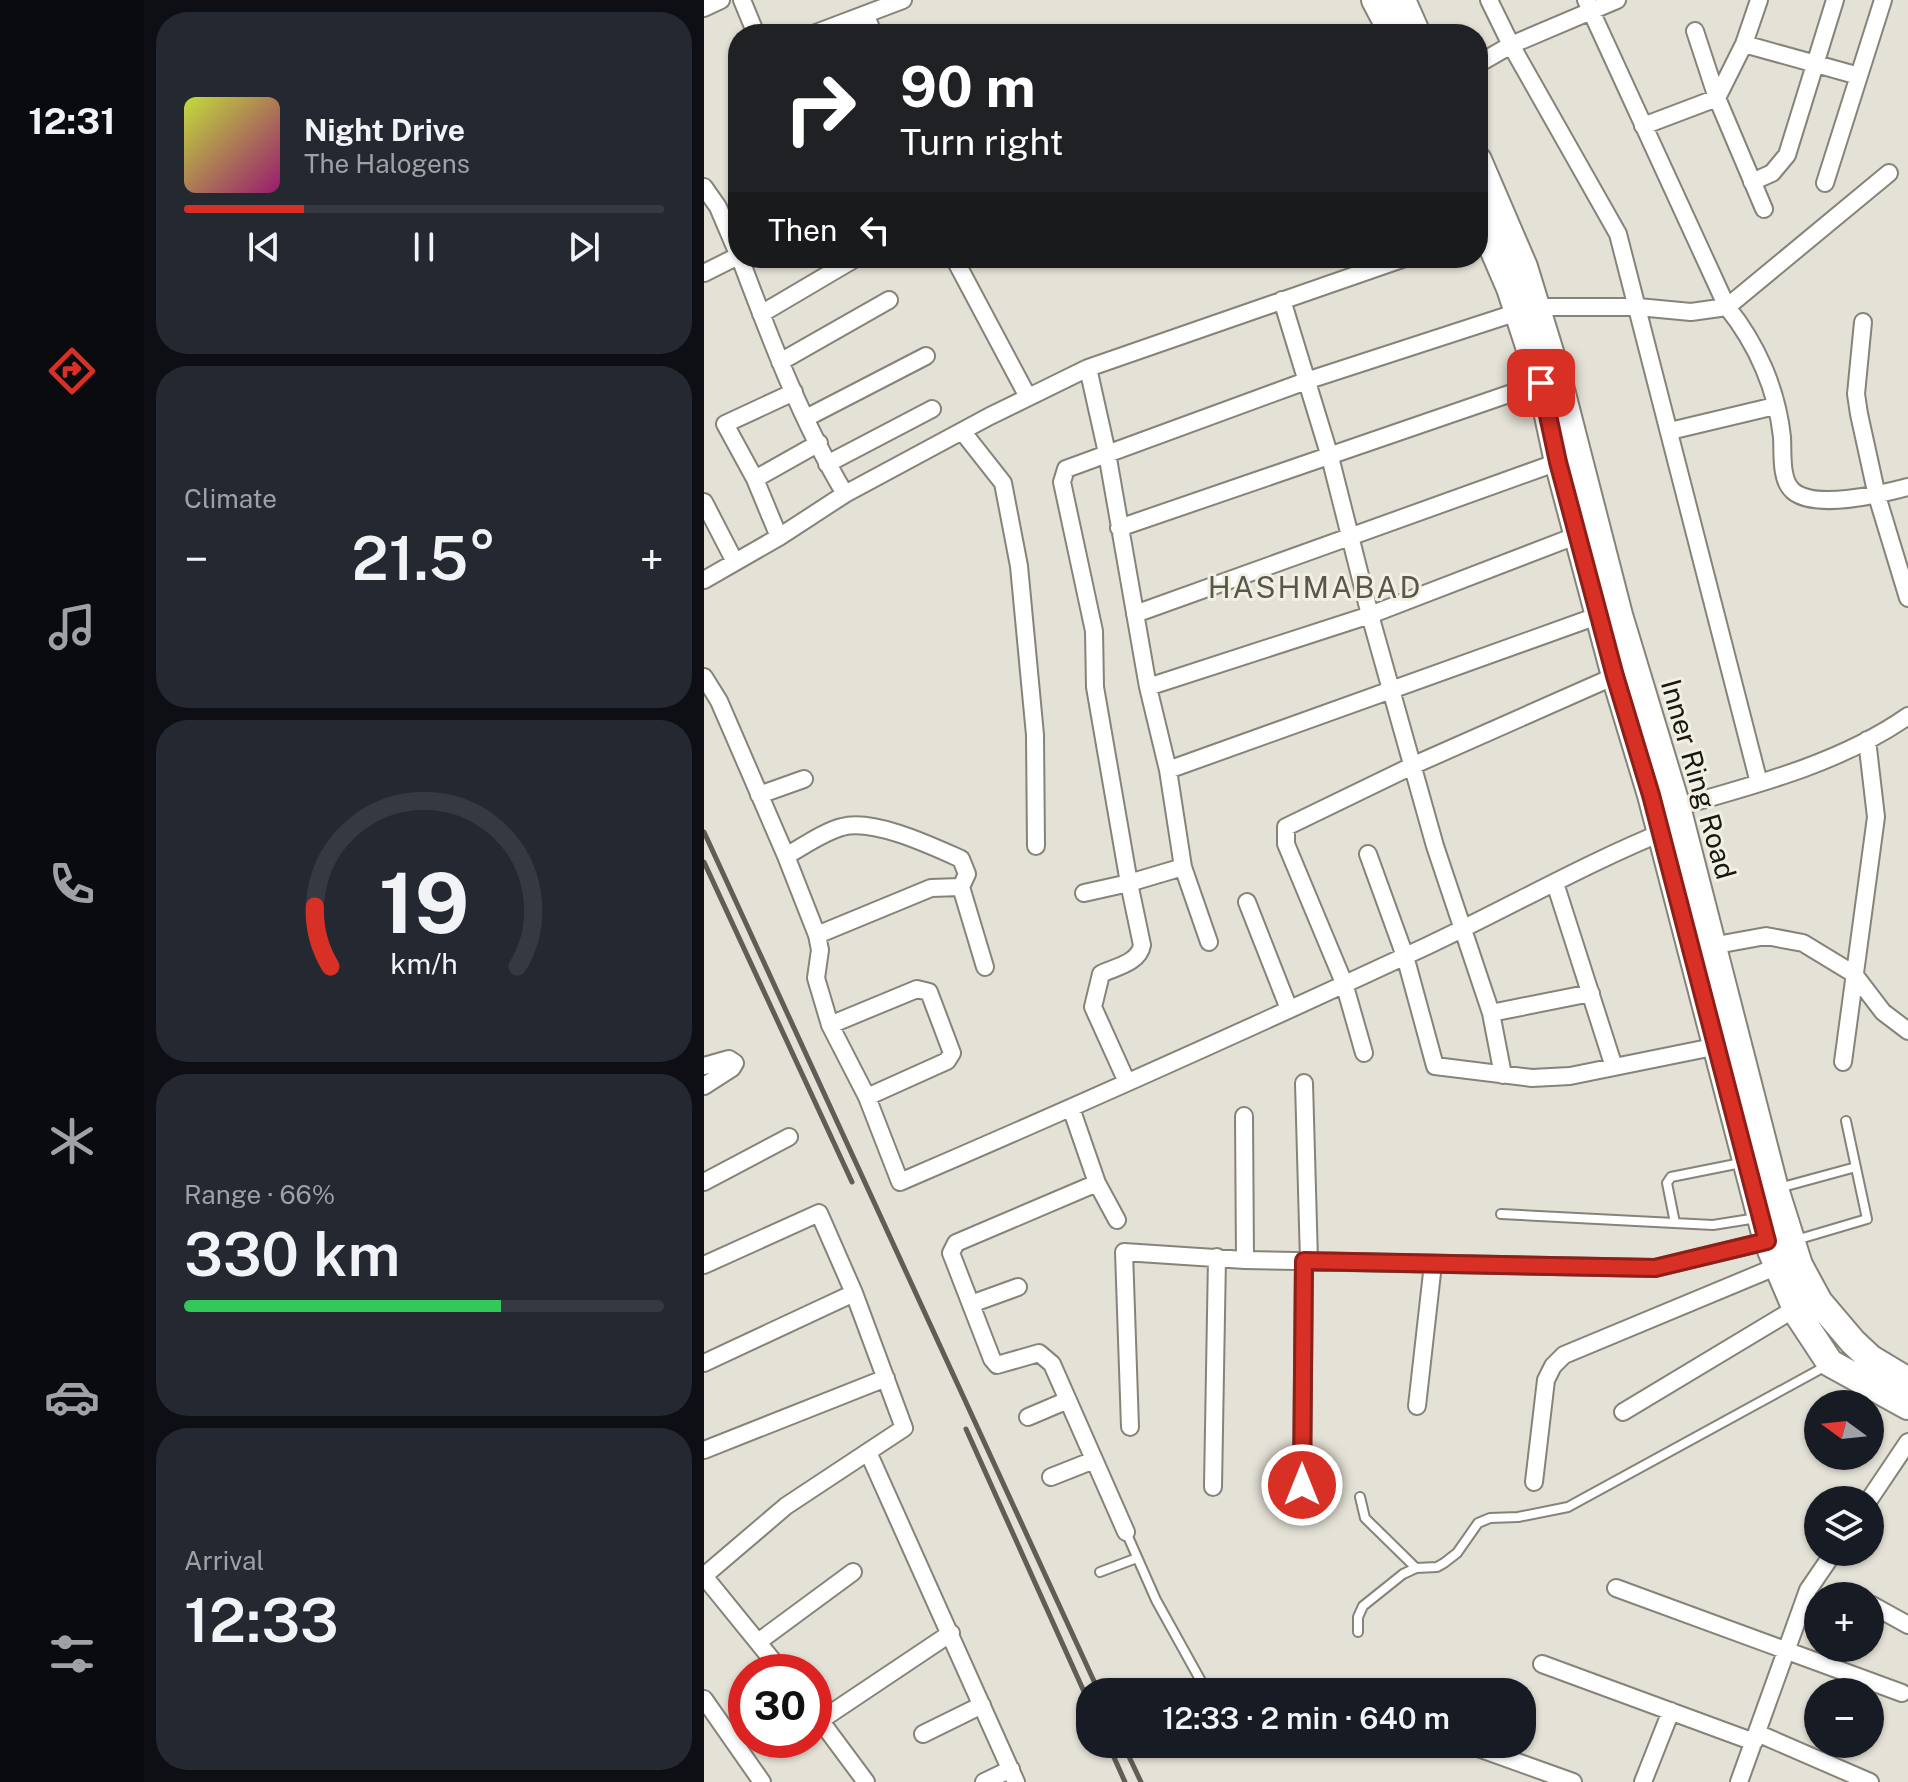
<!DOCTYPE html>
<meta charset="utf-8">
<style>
:root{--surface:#171b24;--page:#242831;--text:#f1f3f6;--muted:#9ea1a6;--line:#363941;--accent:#d93025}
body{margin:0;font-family:"Public Sans",sans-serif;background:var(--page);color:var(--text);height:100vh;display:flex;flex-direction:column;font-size:30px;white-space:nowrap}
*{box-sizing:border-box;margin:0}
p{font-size:26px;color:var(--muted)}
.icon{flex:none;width:44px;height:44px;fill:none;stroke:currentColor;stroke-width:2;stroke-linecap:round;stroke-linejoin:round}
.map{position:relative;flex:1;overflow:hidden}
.sheet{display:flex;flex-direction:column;gap:12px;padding:12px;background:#0d0f14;width:560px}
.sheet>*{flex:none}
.hud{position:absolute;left:24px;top:24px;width:760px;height:244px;border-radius:32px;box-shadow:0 2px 6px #0004;background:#202124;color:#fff;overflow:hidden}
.needle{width:52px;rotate:285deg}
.buttons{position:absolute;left:1100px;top:1390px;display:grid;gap:16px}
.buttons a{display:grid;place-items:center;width:80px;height:80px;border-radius:50%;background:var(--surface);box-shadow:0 2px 6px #0004;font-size:40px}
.speed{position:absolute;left:24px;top:1654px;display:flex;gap:16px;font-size:40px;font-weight:700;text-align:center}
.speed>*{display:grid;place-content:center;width:104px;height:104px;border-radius:50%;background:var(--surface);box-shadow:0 2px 6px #0004;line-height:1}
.speed .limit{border:12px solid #d22;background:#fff;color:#111}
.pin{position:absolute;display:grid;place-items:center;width:68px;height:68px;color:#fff;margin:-34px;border-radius:16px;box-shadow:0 4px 12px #0006}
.me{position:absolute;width:88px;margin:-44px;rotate:0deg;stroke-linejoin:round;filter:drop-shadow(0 0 6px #0008)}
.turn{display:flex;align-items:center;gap:28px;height:168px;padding:0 40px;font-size:36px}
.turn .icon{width:104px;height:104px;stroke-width:2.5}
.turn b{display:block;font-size:56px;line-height:68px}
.then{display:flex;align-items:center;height:76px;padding:0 40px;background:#0003;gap:16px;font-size:30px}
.big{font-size:60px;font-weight:600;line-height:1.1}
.sheet .card{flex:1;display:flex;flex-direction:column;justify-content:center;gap:12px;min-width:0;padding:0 28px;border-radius:32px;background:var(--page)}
.sheet .dial{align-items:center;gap:0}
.dial svg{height:208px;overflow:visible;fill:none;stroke:var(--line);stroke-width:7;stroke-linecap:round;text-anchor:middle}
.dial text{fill:var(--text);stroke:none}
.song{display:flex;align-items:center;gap:24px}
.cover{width:96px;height:96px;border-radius:12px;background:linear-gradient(135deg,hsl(70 70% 55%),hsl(320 70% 35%))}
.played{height:8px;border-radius:4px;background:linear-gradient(90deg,var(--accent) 25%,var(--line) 25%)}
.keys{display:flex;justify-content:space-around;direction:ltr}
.heat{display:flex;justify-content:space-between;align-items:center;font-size:44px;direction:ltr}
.charge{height:12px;border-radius:6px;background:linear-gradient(90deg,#34c759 66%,var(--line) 0)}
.trip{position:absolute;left:372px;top:1678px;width:460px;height:80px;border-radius:32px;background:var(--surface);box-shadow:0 2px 6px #0004;font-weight:600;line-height:80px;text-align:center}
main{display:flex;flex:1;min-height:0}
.tabs{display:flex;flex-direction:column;width:144px;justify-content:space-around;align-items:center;background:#090b0e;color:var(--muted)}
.tabs .icon{width:56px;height:56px}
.tabs .active{color:var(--accent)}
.tabs b{font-size:36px;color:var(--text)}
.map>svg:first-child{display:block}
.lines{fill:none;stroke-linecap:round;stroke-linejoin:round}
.service-casing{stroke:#868378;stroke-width:12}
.minor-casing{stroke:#868378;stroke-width:20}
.trunk-casing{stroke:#868378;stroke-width:30}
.service{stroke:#fff;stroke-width:8}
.minor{stroke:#fff;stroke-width:16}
.trunk{stroke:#fff;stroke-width:26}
.rail{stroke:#5f5d56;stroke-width:5}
.route-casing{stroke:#8d1f18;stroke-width:20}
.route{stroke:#d93025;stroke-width:14}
.labels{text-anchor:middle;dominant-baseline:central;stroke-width:6;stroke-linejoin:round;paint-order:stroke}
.street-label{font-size:28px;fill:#181712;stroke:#f2efe3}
.neighbourhood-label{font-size:30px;letter-spacing:2px;fill:#59564c;stroke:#f2efe3}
</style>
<main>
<nav class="tabs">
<b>12:31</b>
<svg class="icon active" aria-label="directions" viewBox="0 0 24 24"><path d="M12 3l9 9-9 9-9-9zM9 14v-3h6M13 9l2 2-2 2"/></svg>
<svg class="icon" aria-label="music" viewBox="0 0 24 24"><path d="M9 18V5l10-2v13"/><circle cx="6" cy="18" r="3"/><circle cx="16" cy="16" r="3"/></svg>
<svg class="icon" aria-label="phone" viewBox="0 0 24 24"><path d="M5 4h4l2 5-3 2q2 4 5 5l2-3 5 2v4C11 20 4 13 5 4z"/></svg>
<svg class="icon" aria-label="climate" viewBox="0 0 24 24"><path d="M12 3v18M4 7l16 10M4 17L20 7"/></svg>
<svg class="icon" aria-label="car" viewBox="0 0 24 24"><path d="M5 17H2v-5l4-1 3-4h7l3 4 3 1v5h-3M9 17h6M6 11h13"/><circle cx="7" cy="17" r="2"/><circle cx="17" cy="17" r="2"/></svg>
<svg class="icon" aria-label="filters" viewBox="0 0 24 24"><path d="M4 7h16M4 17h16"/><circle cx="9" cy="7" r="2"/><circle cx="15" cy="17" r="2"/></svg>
</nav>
<section class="sheet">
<div class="card">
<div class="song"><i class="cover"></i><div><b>Night Drive</b><p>The Halogens</p></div></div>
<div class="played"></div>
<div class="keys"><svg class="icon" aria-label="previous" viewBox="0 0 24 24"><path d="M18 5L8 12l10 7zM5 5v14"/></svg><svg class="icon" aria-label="pause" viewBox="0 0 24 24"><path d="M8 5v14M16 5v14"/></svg><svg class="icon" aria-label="next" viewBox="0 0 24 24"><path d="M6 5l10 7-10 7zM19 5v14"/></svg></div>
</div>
<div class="card"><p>Climate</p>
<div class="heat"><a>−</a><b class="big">21.5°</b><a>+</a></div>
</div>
<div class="card dial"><svg viewBox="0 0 100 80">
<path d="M14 69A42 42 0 1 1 86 69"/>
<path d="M14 69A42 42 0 0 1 8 46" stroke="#d93025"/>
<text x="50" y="56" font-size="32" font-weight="700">19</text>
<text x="50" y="72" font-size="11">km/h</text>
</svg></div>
<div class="card"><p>Range · 66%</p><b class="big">330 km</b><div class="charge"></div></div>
<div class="card"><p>Arrival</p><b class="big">12:33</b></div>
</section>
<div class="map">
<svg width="1204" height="1782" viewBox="0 0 1204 1782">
<rect width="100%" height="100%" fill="#e4e1d6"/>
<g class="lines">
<g class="service-casing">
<path id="service" d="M1075 1188 1152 1167
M797 1214 1009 1225 1053 1218
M971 1223 963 1183 967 1177 1037 1163
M1092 1240 1163 1219 1142 1121
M656 1497 661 1518 712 1568
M422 1532 452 1600 503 1692
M396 1572 433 1558
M654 1632V1617L659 1606 699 1574 712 1568 733 1567 740 1563 753 1553 774 1523 786 1518 814 1517 864 1507 1122 1366"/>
</g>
<g class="minor-casing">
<path id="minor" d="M38 0 52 34
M785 0 807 45 914 234 1055 783
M882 0 1023 307C1053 344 1073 390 1078 437 1079 452 1076 480 1089 491 1111 510 1178 494 1204 487
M0 8 17 0
M162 15 169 34
M991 31 1013 98 1060 209
M109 34 199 0
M1040 44 1155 76
M774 64 807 45 913 0
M939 126 1013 98 1040 44 1055 0
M1048 182 1068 173 1083 155 1131 0
M1121 183 1179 0
M0 187 14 207 34 254
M36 258C66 338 97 420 141 494
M250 258 324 397
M0 273 34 256
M578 300 626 457 666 615 731 846 787 1013 799 1075
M832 307H934L987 312 1023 307 1185 173
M57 314 152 258
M1159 322 1152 394 1155 414 1173 496 1204 598
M76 362 185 300
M384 368 403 453 444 687 464 770 479 867
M102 418 222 356
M258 431 299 483 315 566 331 735 332 846
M966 431 1071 406
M123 464 228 409
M51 479 115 443
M0 502 31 562
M415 528 837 383
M75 537 51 479 21 424 90 392
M0 580 75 537 141 494 286 416 384 368 701 258
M431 614 854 462
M0 677 15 701 82 856 113 935 116 950 112 978 126 1025 163 1097 196 1182C373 1106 549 1027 723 946 804 908 882 863 964 830
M444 687 666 615 874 535
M464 770 896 615
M55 795 100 779
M973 807C1051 785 1137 763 1204 716
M664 854 701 956 731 1066 828 1078 866 1076 1014 1046
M82 856C100 846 119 832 138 827 169 818 228 846 257 859L263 874 257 887 281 967
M851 883 910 1067
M380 893 425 883 391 687 390 631 358 482 362 469 602 381 814 312
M543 902 585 1009
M113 935 227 888 257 887
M1007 946 1062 936 1099 943 1150 974 1179 1012 1204 1031
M787 1013 887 993
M126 1025 213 989 225 992 248 1053 243 1061 163 1097
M660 1053 640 983 582 844V827L710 765 911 676
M1139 1062 1172 817 1163 740
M0 1066 25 1059 31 1063 28 1068 0 1086
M422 1080 389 1007 397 974C411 967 435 963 438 945L425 883 479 867 505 942
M600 1083 605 1261
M367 1108 393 1183 413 1220
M540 1116 541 1260
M0 1182 85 1137
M393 1183 252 1243 247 1253 288 1359 293 1365 335 1353 348 1364 422 1532
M0 1265 115 1213 150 1293 200 1428 82 1506 0 1576 78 1672
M267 1304 314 1287
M0 1363 150 1293
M713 1406 729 1264
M919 1412 1092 1308
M324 1417 364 1400
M426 1427 420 1252 541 1260 951 1268 1063 1241
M0 1450 182 1378
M164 1452 312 1782
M347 1477 390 1460
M830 1482 842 1380 849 1366 860 1355 1074 1266
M598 1485 600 1261
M509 1487 513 1257
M1165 1500 1204 1442
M912 1588 1198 1693
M1168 1605 1204 1625
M54 1642 149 1572
M838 1664 1050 1742
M0 1699 58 1782
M110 1712 162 1782
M117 1720 247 1633
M1053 1733 1166 1782
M219 1734 278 1705
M763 1744 869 1782
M280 1782 307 1769
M939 1782 967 1711
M1035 1782 1104 1590 1130 1552"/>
</g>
<g class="trunk-casing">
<path id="trunk" d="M671 0 689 34
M698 0 713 34
M774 160 820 267 854 378 915 615 973 807 1071 1189 1095 1265 1115 1302 1149 1342 1166 1358 1204 1381
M774 214 806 288 837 383 854 462 911 676 947 795 1063 1241 1095 1316 1126 1363 1204 1406"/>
</g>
<use href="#service" class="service"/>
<use href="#minor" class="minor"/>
<use href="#trunk" class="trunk"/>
<path class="rail" d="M0 832 395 1692
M0 862 148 1182
M262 1429 386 1705
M404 1744 421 1782
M419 1744 437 1782"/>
</g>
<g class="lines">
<g class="route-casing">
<path id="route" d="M598 1485 600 1261 951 1268 1063 1241 947 795 911 676 854 462 837 383"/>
</g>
<use href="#route" class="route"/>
</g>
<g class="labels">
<g class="street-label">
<text transform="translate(995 779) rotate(74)">Inner Ring Road</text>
</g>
<g class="neighbourhood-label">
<text x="611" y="587">HASHMABAD</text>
</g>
</g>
</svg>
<div class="buttons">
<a><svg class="needle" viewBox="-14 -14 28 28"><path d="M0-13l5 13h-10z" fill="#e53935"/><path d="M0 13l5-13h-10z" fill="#9ea1a6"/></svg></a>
<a><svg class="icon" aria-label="layers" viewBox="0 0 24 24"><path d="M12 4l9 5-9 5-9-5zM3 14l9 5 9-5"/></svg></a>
<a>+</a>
<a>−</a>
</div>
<div class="speed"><div class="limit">30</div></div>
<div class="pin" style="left:837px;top:383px;background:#d93025"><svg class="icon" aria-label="arrive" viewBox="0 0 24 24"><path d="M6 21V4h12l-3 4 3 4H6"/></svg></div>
<svg class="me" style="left:598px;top:1485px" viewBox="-20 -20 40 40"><circle r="17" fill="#d93025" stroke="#fff" stroke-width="3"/><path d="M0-11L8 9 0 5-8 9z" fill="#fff"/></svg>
<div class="trip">12:33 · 2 min · 640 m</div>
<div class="hud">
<div class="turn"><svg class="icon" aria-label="right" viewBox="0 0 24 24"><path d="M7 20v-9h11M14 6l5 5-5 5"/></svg><div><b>90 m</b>Turn right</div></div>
<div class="then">Then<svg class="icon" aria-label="left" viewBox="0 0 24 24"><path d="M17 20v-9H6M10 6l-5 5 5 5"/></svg></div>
</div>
</div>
</main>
